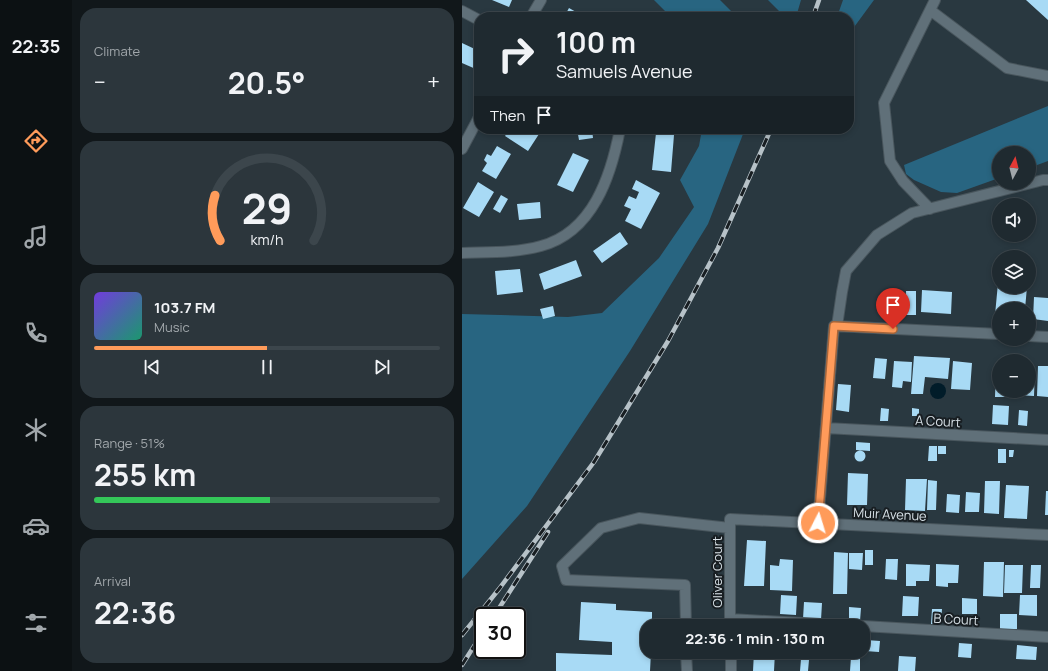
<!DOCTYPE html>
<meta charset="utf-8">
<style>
:root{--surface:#1f2a30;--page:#2c363c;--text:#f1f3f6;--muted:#a1a7ab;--line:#3c464c;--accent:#ff9b5a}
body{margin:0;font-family:Manrope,sans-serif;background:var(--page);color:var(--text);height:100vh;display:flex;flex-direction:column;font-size:15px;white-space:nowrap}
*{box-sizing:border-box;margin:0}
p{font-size:13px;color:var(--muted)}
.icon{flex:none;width:22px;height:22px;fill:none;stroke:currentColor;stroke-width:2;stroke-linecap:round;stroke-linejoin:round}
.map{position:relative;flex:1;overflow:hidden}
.panel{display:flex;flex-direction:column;gap:8px;padding:8px;background:#11171a;width:390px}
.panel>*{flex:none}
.guide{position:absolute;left:12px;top:12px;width:380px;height:122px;border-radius:16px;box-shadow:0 2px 6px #0003,0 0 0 1px var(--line);background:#1f2a30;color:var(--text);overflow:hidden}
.needle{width:26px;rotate:7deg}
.fabs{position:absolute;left:530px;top:146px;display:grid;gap:8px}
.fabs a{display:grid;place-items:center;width:44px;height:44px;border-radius:50%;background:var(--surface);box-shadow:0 2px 6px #0003,0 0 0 1px var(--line);font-size:20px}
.speed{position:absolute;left:12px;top:607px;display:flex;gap:8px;font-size:20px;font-weight:700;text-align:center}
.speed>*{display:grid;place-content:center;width:52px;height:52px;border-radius:50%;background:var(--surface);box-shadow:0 2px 6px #0003,0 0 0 1px var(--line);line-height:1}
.speed .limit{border:2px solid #111;border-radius:6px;background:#fff;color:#111}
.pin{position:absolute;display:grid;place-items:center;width:34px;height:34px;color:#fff;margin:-41px -17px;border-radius:50% 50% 50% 0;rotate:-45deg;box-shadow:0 0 4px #0007}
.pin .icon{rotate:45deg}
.me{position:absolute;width:44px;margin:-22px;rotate:5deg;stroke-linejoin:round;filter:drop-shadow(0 0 3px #0008)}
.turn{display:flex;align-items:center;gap:14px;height:84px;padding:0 16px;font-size:18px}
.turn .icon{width:52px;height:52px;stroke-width:2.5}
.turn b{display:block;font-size:28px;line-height:34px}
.then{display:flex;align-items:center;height:38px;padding:0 16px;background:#0003;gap:8px;font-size:15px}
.big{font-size:30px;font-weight:700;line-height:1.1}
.panel .card{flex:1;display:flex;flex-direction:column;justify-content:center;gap:6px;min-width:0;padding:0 14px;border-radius:16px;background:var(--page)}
.panel .dial{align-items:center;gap:0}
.dial svg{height:104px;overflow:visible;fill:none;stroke:var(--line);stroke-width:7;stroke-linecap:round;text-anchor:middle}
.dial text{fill:var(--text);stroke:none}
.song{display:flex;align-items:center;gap:12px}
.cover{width:48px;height:48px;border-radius:6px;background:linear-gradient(135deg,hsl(260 70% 55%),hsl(160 70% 35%))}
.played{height:4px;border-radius:2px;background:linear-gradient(90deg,var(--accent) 50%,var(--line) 50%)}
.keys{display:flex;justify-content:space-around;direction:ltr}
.heat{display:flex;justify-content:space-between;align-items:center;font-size:22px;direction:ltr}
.charge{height:6px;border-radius:3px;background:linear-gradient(90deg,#34c759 51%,var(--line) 0)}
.trip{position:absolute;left:178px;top:619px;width:230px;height:40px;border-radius:16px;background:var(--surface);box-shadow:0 2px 6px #0003,0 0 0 1px var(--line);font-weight:700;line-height:40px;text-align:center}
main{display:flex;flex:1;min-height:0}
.tab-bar{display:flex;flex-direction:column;width:72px;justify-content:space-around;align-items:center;background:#0c1113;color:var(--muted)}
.tab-bar .icon{width:28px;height:28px}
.tab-bar .on{color:var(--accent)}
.tab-bar b{font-size:18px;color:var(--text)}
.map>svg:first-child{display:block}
.green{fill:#286581}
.water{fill:#011c29}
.building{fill:#a8daf5}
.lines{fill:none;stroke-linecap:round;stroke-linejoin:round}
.minor-casing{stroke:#49565d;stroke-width:12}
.minor{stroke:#607079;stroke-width:10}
.rail-casing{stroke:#b7c2c8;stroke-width:4.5}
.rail{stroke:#181e22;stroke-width:3;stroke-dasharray:9;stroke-linecap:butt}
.route-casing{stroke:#a6653a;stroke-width:10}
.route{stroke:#ff9b5a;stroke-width:7}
.labels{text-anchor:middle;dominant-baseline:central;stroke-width:4;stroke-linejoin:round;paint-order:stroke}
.street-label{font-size:13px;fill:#d9e2e8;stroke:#181e22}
</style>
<main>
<nav class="tab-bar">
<b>22:35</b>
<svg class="icon on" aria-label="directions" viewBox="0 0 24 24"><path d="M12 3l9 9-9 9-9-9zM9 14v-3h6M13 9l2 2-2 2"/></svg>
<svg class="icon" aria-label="music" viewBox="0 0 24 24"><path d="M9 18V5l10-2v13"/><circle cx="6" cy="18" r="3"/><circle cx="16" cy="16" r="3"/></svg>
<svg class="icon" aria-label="phone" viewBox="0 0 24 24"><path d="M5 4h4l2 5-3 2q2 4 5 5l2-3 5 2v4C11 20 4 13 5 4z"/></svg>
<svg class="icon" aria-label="climate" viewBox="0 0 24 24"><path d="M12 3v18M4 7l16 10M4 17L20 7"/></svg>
<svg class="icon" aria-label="car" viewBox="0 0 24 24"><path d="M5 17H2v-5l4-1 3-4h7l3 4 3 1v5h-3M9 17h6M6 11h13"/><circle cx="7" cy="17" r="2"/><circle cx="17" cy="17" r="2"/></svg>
<svg class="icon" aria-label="filters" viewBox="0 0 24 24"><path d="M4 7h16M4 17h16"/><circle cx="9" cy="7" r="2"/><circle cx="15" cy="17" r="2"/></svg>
</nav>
<section class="panel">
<div class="card"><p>Climate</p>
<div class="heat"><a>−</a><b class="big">20.5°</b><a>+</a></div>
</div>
<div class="card dial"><svg viewBox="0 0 100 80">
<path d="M14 69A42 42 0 1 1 86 69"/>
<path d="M14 69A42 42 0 0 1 10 34" stroke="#ff9b5a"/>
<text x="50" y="56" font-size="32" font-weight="700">29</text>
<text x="50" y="72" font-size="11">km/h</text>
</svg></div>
<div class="card">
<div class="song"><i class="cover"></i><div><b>103.7 FM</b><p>Music</p></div></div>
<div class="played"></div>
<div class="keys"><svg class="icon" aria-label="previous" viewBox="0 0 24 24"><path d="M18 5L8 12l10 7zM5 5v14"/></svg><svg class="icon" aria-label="pause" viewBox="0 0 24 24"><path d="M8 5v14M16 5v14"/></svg><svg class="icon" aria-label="next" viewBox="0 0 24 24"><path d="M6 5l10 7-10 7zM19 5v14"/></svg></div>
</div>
<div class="card"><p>Range · 51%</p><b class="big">255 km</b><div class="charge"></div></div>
<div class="card"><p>Arrival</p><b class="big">22:36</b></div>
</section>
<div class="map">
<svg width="586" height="671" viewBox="0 0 586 671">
<rect width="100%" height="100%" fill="#293840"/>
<path class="green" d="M192 0H258L275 17H209Z
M306 0H339L334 17H323Z
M381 0H412L387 34V17H375Z
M586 106V161L567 168V153H537V178L495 193 479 192 452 180 444 174 442 165Z
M240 129H283L246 224 168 351 65 506 0 579V314L106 317 140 313 197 258 232 207 218 180 237 146Z"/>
<path class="water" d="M468 391a8 8 0 1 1 16 0a8 8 0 1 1-16 0Z"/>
<path class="building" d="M30 0H50L47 7Z
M564 0H586V20Z
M107 8 123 17H102Z
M0 43 17 51V68L16 70 0 63Z
M48 129H68L77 134 66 151 43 136Z
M115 129H130L131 138 117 140Z
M194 133 212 135 209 172 190 170Z
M35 146 49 154 34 179 20 171 25 163 22 160 25 154 29 156Z
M111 153 127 160 111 192 95 185Z
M174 180 198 193 179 229 163 221 169 209 162 206 167 196 174 199 177 192 170 189Z
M16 182 32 192 17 217 1 208Z
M39 195 46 199 38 213 31 209Z
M78 202 79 218 57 220 55 204Z
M158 232 166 244 140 263 131 251Z
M114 260 120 276 82 290 77 274Z
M58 269 61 292 35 295 33 271Z
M536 283H537V287H565L563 309H537V316L533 315Z
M460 290 490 292 489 314 459 312Z
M444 291H454V315H443Z
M572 297 586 298V321L571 319Z
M91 306 93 316 81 319 78 309Z
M452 356 488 358 486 379 463 377 461 394H449Z
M413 358 425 359 423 379 411 378Z
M432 361 450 362 449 382 441 381 440 388 430 387Z
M491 361 510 363 508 390 489 389Z
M534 366H537V391H548V397H533Z
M576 366H586V397L575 396Z
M567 369H573L572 396 552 395V391H567Z
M376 384 389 385 387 412 374 410Z
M531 405 547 406 546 425 530 424Z
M419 408 427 409 426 421H418Z
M450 408 457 409V416H450Z
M557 410 566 411 565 426 556 425Z
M394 442 408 443V451L394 450Z
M467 446H475V461H466Z
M476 446H484V454H476Z
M536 449H544V463H536Z
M547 450H552L551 457H547Z
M392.5 456a5.5 5.5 0 1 1 11 0a5.5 5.5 0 1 1-11 0Z
M386 473 406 474 405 505H385Z
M444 479H465L463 511 443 510Z
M466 480 475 481 474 510H465Z
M523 481H538L537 514 522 513Z
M544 485 567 486 565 519 542 518Z
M584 491H586V515H583Z
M504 492 518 493 517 512H503Z
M485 494 498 495 497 513 484 512Z
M285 540 304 541 302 586H282Z
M403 550H411V565H403Z
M372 552 386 553 385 594H371Z
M387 553H401L400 570 387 569Z
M318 559 331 560 330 591 308 590V565L317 566Z
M424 559H436L435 580 423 579Z
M522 562H542L541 597 521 596Z
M444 564 468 565 467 581H454V586H444Z
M474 564 497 565 496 583H486V587L474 586Z
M543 565H561L560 593H542Z
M569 565H579L578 588H568Z
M319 595 335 596 334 615 318 614Z
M558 595H575V616L557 615Z
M441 596 457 597 456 616H440Z
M500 598 515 599V614H500Z
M119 602 154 604V610L190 612V626H185V652H189L188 671H94V653L150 655V642L117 640Z
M342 602 360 603 359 620 341 619Z
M387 607 399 608 398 621H387Z
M470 609H480L479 624H469Z
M538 614H555V629H538Z
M404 640 418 641 417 652 403 651Z
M497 643 510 644 509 658 496 657Z
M555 645 575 647 574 660 554 659Z
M292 652H313L312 671H291Z
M437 656 454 657 453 671H436Z
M389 657 398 658V671H388Z
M339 659 347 660 346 671H338Z"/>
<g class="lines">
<g class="minor-casing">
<path id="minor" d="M468 10 545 68 586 76
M0 11 17 20
M69 17 79 0
M0 149 17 117
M468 209 441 181 428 161 422 103 473 0
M0 253C26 252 54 253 79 246 131 232 149 176 158 129
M375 326 380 292 384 271 415 235 450 213 581 180H586
M567 336 586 337
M364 428 586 440
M356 523 372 326 537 334
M268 619 394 626
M224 626 223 585 104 580 100 566 139 528 177 518 268 528
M268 626V519L586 535
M401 626 586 637
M224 652 225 671
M269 652V671"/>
</g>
<use href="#minor" class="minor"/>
<g class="rail-casing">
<path id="rail" d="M351 17 357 0
M32 616 86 532
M0 635 37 589 132 462 206 341 256 248 309 129
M0 665 21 632"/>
</g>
<use href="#rail" class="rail"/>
</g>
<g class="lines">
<g class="route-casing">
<path id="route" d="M356 523 372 326 431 329"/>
</g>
<use href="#route" class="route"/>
</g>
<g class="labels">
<g class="street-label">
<text transform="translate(476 421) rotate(3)">A Court</text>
<text transform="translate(428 514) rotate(3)">Muir Avenue</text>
<text transform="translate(255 572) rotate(-90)">Oliver Court</text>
<text transform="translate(494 619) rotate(3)">B Court</text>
</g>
</g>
</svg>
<div class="fabs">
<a><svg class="needle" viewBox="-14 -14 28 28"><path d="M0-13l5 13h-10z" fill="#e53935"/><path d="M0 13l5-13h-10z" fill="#a1a7ab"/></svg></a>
<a><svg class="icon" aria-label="sound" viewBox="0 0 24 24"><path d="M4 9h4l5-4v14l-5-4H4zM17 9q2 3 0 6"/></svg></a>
<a><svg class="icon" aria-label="layers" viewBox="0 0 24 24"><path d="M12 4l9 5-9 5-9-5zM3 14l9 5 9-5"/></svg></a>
<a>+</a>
<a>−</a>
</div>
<div class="speed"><div class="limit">30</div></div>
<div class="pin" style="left:431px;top:329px;background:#d93025"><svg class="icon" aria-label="arrive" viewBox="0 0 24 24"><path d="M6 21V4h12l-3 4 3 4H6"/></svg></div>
<svg class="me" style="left:356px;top:523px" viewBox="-20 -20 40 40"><circle r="17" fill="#ff9b5a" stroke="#fff" stroke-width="3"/><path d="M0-11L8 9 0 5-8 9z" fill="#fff"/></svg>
<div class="trip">22:36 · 1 min · 130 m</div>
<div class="guide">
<div class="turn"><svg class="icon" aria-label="right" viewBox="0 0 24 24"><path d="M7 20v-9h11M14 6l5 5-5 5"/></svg><div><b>100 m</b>Samuels Avenue</div></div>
<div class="then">Then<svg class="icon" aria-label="arrive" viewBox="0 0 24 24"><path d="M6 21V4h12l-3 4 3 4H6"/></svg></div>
</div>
</div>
</main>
